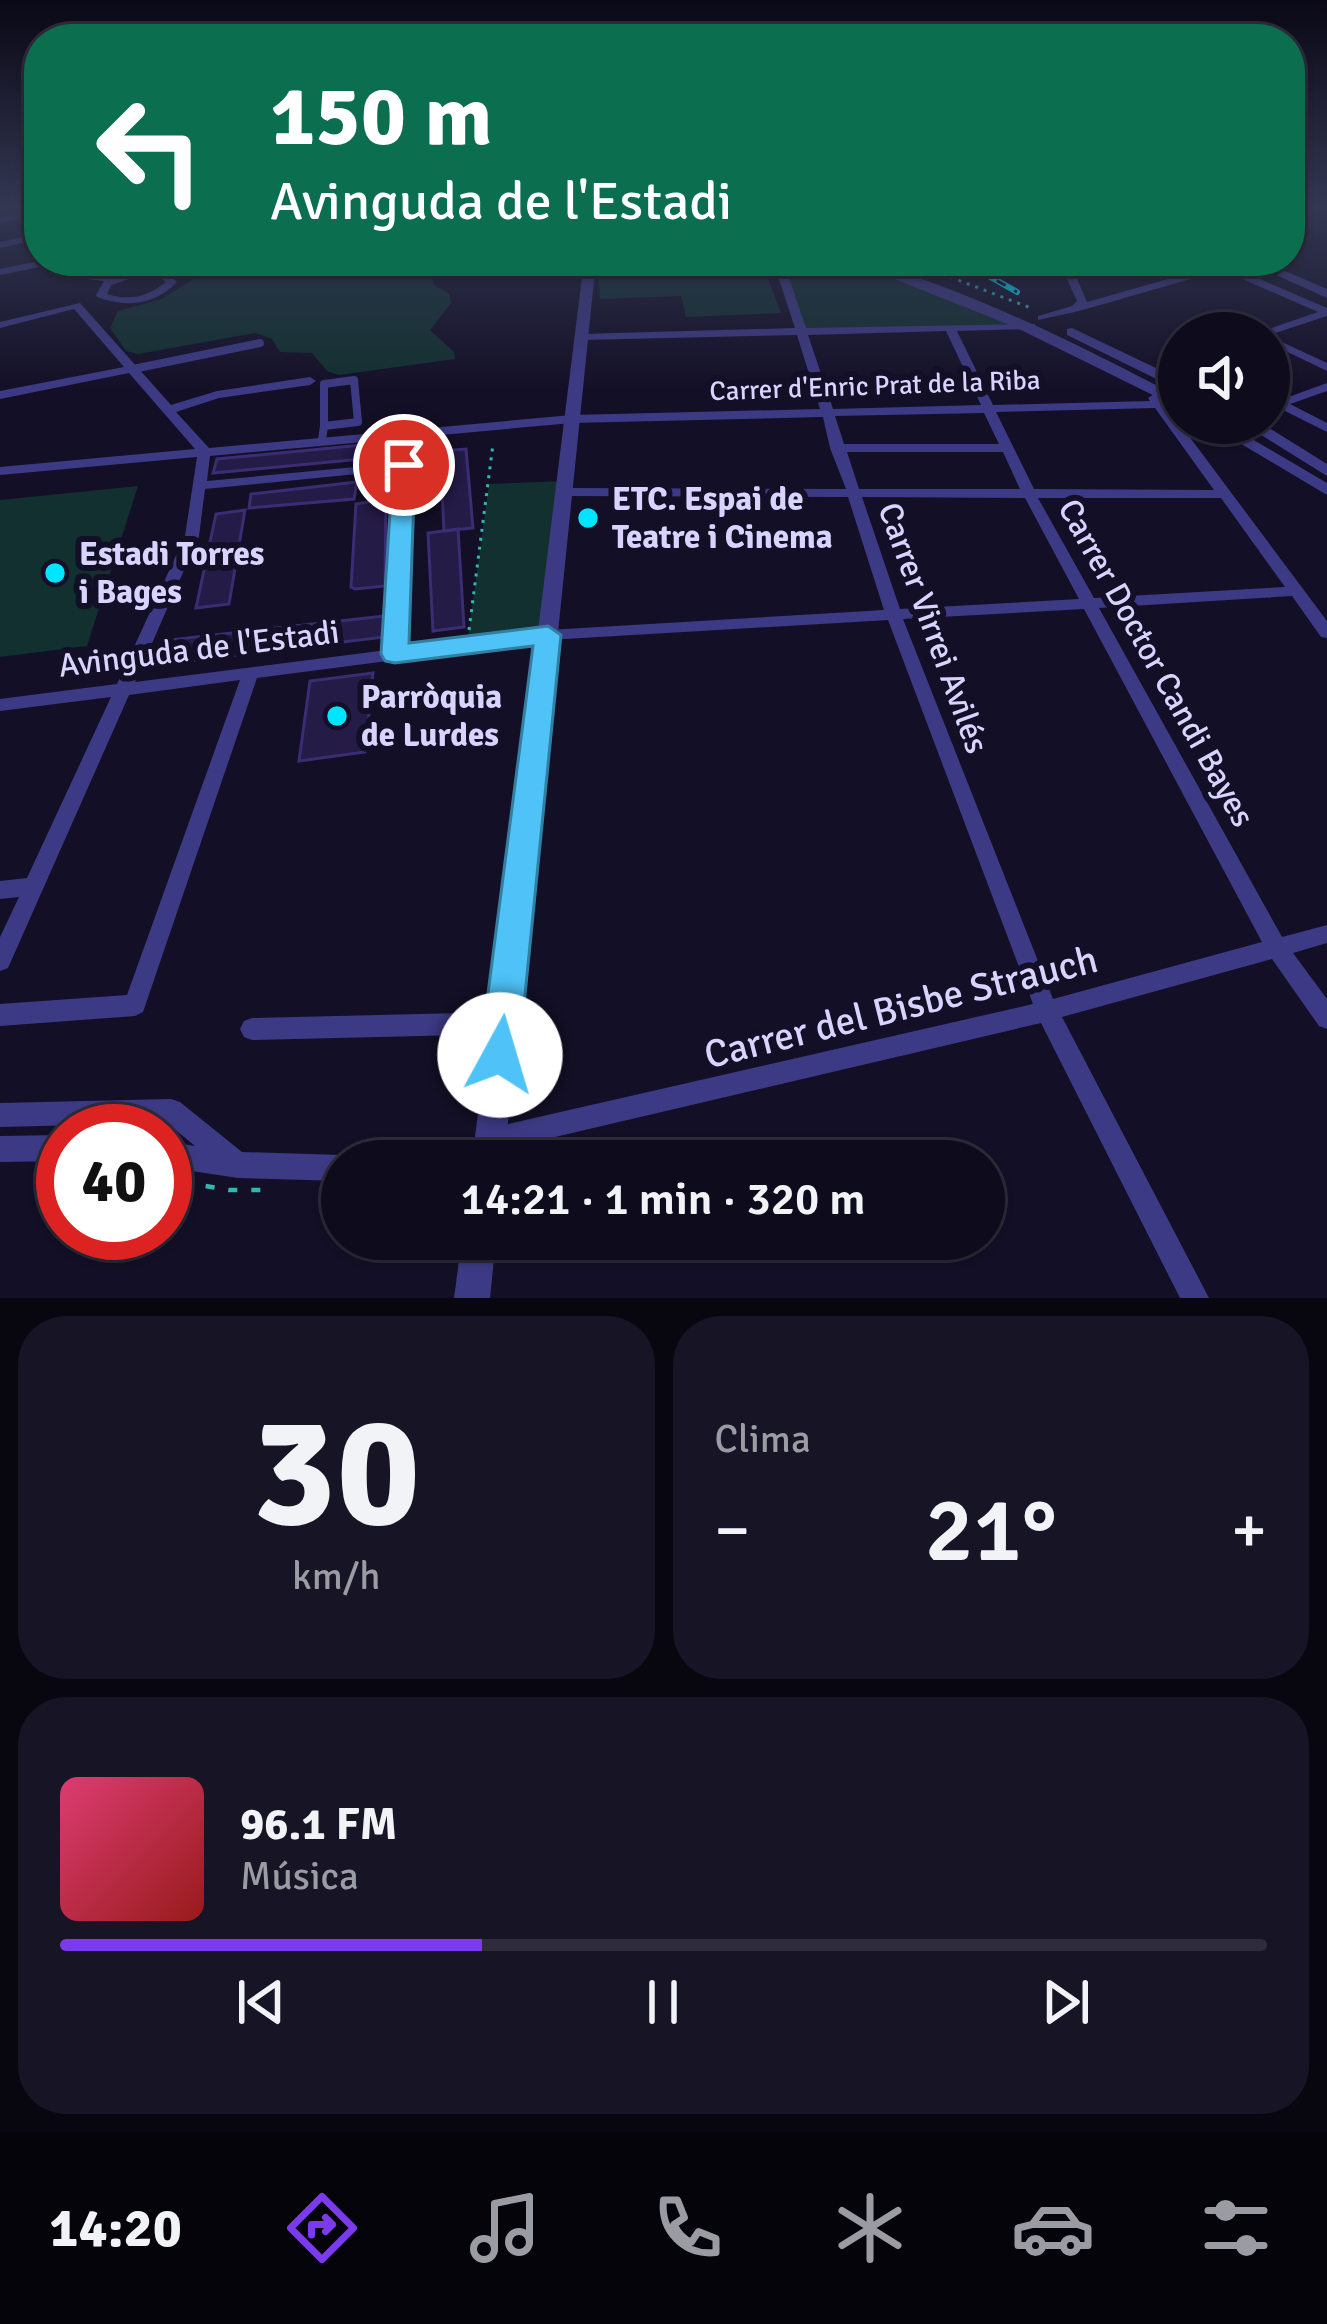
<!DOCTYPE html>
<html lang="es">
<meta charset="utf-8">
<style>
:root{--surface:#0e0b1c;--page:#171425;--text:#f1f3f6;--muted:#9b9ba3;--line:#2e2b3b;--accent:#7c3aed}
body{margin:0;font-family:Signika,sans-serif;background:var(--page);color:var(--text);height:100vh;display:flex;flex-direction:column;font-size:45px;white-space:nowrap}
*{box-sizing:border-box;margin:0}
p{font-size:39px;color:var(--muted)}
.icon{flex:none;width:66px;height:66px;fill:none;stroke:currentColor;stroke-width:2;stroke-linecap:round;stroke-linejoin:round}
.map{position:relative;height:1298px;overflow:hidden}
.panel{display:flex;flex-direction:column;gap:18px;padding:18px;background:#08060f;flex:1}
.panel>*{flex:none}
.top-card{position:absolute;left:24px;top:24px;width:1281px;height:252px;border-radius:48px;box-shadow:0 3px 9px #0004,0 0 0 3px var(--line);background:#0b6e4f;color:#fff;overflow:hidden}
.fabs{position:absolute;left:1158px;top:312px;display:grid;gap:24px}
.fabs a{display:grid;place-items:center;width:132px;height:132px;border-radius:50%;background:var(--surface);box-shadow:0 3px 9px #0004,0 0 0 3px var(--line);font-size:60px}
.speed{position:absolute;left:36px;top:1104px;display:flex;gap:24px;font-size:60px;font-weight:700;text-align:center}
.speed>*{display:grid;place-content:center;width:156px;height:156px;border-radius:50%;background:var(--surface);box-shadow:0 3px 9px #0004,0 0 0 3px var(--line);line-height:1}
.speed .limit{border:18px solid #d22;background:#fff;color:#111}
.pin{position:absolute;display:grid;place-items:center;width:102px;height:102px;color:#fff;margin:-51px;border:6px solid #fff;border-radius:50%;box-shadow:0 3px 12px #0007}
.me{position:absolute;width:132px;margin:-66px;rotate:6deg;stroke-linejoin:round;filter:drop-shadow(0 0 9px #0008)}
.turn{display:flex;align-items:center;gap:42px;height:252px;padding:0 48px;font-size:54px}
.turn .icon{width:156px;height:156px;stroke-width:2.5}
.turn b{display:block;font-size:84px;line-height:102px}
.big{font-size:90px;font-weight:600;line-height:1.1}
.panel .widget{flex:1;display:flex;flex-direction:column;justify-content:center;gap:18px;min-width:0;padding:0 42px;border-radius:48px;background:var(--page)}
.panel .dial{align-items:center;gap:0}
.dial b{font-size:156px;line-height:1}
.song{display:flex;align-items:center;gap:36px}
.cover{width:144px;height:144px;border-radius:18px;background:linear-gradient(135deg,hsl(340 70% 55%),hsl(0 70% 35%))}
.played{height:12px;border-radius:6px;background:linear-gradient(90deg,var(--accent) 35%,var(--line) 35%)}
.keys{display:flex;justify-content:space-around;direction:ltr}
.heat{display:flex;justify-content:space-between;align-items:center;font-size:66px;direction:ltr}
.panel .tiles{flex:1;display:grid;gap:18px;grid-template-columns:1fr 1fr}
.widget:last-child{grid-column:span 2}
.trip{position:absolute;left:321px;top:1140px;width:684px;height:120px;border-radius:60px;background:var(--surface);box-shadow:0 3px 9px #0004,0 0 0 3px var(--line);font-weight:600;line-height:120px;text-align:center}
.menu{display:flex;height:192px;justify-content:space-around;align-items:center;background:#06040b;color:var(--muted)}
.menu .icon{width:84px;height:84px}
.menu .active{color:var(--accent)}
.menu b{font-size:54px;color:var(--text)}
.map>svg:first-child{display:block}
.green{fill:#12302f}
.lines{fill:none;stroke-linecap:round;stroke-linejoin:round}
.stream{stroke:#0a1f44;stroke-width:3}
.building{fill:#241b47;stroke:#3b2d73;stroke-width:3}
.path-far1{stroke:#2fb8b0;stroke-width:3;stroke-dasharray:3 6;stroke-linecap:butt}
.path{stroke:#2fb8b0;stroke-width:4.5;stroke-dasharray:9 14;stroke-linecap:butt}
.service{stroke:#3d3a85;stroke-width:8}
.minor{fill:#3d3a85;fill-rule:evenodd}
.tertiary{fill:#3d3a85;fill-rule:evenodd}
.rail-casing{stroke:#00e5ff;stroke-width:6}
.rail{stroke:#130f26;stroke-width:3;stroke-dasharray:10;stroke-linecap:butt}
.route{fill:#4fc3f7;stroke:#337fa1;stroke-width:3}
.poi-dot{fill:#00e5ff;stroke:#130f26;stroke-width:4.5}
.labels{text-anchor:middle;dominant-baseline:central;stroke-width:12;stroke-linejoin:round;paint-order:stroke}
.far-street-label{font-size:27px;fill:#d9d4ff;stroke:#130f26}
.poi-label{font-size:33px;font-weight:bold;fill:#d9d4ff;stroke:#130f26;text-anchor:start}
.street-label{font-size:33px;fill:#d9d4ff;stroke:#130f26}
.near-street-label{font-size:39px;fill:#d9d4ff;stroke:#130f26}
</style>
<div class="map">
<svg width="1327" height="1298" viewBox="0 0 1327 1298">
<rect width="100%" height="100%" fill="#130f26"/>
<path class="green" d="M265 261H430L434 285 449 294 451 303 430 330 454 352 455 359 339 375 327 371 312 353 280 352 272 339 255 333 138 354 126 351 110 328 118 311 162 299 198 276Z
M598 261H761L781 313 686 317 681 296 600 299Z
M778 261H855L919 280 1031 326 798 330Z
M565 481 548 635 467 644 489 484Z
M138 486 87 646 0 657V500Z"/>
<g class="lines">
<path class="stream" d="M228 273 295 261"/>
</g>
<path class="building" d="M425 439V453L213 473 217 459Z
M466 449 473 528 444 531 440 451Z
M357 482 354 499 249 508 251 494Z
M386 499 385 586 355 589 351 587 356 504Z
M245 510 229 604 196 608 216 514Z
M458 529 464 627 433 631 428 533Z
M385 616 384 637 164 664 169 640Z
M373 673 365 752 299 761 310 681Z"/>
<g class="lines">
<path class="path-far1" d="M950 277 1031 308
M469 630 493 444"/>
<path class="path" d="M547 1161 621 1140 620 1135
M183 1182 229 1190H269"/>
<path class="service" d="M133 369 260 343
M354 380 358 422 324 426V384Z
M322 440 324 426"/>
<path class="minor" d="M22 213 25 214 39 237V248L32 241 0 248V242L29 236 19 219 0 223V217Z
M39 261C60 261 59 267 75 272 86 275 103 276 114 276 139 276 154 260 177 282 155 305 127 308 97 297L96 295 104 281 68 277 49 265 0 275V269ZM138 276 159 277 166 282C148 297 129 301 107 294L111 285Z
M773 261H783L806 328 1035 324V328L1031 329 957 331 993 405 1150 401 1148 398 1154 394 1162 401 1179 400V408H1168L1327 621V638L1321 637 1292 596 1099 608 1282 937 1327 925V943L1293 953 1327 999V1029L1319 1026 1272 959 1062 1017 1209 1298H1180L1041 1023 491 1152 482 1149 479 1140 482 1131 491 1128 1033 1004 888 620 548 640 257 678 143 1012 135 1016 0 1026V1004L127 995 240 680 129 695 8 968 0 971V937L19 897 0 899V881L27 878 111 697 0 711V699L117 684 185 536 197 457 0 475V467L195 449 129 373 0 399V391L124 367 74 309 0 328V322L80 303 171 405 217 391 310 377 316 381 310 385 219 398 176 412 209 448 572 415 820 409 797 335 582 340 576 337 582 334 795 328ZM946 331 981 405 833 409 808 335ZM1155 408 1214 490 1034 489 996 412ZM984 413 999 444H844L835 416ZM823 417 830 448 846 489 564 488 557 492 564 496 848 497 884 610 548 630 404 648 409 462 207 481 210 456 572 423ZM847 452H1003L1020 489H859ZM397 470 387 650 135 682 199 536 205 489ZM862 497 1025 498 1079 599 900 609ZM1038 498H1221L1285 587 1094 598ZM1084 609 1262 942 1053 999 903 619Z
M1059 261H1069L1071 266 1092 261H1109L1074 272 1087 302 1214 266V262L1218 261 1327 308V316L1269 335 1257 333 1318 312 1222 270 1079 311 1038 320V316L1072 306 1077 301Z
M1269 336 1327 363V371L1269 343Z
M1327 383V391L1290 404 1327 423V432L1279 408 1269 412V404Z
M503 1012 511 1015 514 1023 511 1031 503 1034 252 1040 244 1037 240 1029 244 1021 252 1018Z
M171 1099 180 1102 242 1152 342 1155 352 1161H342V1181L238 1178 165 1167V1141L195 1146 167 1123 0 1127V1103Z
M63 1135V1161L0 1162V1136Z"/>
<path class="tertiary" d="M217 261H245L162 278 156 274Z
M584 261H596L504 1161H472Z
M849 261C877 261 903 272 930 282 1016 313 1098 355 1179 397V408L1015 327Z
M1245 261H1262L1327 289V298Z
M1072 328 1179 379V390L1067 335V329Z
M1206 423H1225L1327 483V495Z
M1242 423H1261L1327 464V476Z
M462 1239H496L490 1298H454Z"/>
<g class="rail-casing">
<path id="rail" d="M962 261 1017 292"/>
</g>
<use href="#rail" class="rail"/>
</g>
<linearGradient id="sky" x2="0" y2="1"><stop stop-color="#0a0815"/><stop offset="0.53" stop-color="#333752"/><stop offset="1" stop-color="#333752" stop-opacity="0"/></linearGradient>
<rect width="1327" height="391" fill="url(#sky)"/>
<path class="route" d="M404 458 415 465 409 643 548 626 561 635 519 1055 514 1068 500 1074 486 1068 480 1055 533 646 395 663 385 661 381 654 393 465Z"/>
<g class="poi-dot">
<circle cx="588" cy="518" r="12"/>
<circle cx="55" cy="573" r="12"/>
<circle cx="337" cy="716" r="12"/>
</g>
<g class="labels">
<g class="far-street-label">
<text transform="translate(875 386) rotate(-2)">Carrer d'Enric Prat de la Riba</text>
</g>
<g class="poi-label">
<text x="612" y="499">ETC. Espai de<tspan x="612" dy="38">Teatre i Cinema</tspan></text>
<text x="79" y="554">Estadi Torres<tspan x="79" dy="38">i Bages</tspan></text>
<text x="361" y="697">Parròquia<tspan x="361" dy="38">de Lurdes</tspan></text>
</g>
<g class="street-label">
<text transform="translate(933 628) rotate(70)">Carrer Virrei Avilés</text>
<text transform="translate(199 649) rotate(-7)">Avinguda de l'Estadi</text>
<text transform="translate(1156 663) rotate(61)">Carrer Doctor Candi Bayes</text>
</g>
<g class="near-street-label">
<text transform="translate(901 1007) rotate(-14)">Carrer del Bisbe Strauch</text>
</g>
</g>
</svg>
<div class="fabs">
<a><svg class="icon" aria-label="sound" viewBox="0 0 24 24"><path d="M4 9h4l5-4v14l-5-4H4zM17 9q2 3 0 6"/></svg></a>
</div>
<div class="speed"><div class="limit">40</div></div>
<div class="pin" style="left:404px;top:465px;background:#d93025"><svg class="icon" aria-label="arrive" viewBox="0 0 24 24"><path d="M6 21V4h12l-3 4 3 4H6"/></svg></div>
<svg class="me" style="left:500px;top:1055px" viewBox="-20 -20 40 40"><circle r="19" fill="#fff"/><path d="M0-13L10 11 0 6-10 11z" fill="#4fc3f7"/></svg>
<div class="trip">14:21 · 1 min · 320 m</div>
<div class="top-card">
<div class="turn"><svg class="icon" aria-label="left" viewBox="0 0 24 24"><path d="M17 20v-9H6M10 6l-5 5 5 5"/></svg><div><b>150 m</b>Avinguda de l'Estadi</div></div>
</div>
</div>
<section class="panel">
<div class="tiles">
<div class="widget dial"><b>30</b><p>km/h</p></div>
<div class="widget"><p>Clima</p>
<div class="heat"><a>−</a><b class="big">21°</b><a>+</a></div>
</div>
<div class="widget">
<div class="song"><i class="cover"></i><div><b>96.1 FM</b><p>Música</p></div></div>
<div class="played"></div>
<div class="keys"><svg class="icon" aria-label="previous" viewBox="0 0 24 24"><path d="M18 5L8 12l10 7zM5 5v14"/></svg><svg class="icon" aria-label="pause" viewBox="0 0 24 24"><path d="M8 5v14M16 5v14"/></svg><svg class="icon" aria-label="next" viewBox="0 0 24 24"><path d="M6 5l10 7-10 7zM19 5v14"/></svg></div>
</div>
</div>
</section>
<nav class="menu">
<b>14:20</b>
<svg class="icon active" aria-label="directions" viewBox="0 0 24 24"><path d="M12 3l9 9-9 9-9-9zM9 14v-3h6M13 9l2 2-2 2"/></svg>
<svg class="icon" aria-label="music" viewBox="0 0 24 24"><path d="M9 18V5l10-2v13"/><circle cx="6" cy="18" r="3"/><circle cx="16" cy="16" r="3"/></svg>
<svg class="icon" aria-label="phone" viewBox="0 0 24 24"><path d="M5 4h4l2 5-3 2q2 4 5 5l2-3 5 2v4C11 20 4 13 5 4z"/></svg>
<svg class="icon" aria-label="climate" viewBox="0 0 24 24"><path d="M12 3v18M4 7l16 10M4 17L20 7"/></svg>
<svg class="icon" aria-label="car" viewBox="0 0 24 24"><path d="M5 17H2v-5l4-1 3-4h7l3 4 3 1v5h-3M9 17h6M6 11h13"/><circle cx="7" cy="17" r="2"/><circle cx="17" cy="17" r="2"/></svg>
<svg class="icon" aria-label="filters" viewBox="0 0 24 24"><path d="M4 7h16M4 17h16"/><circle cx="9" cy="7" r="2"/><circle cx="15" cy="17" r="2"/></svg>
</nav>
